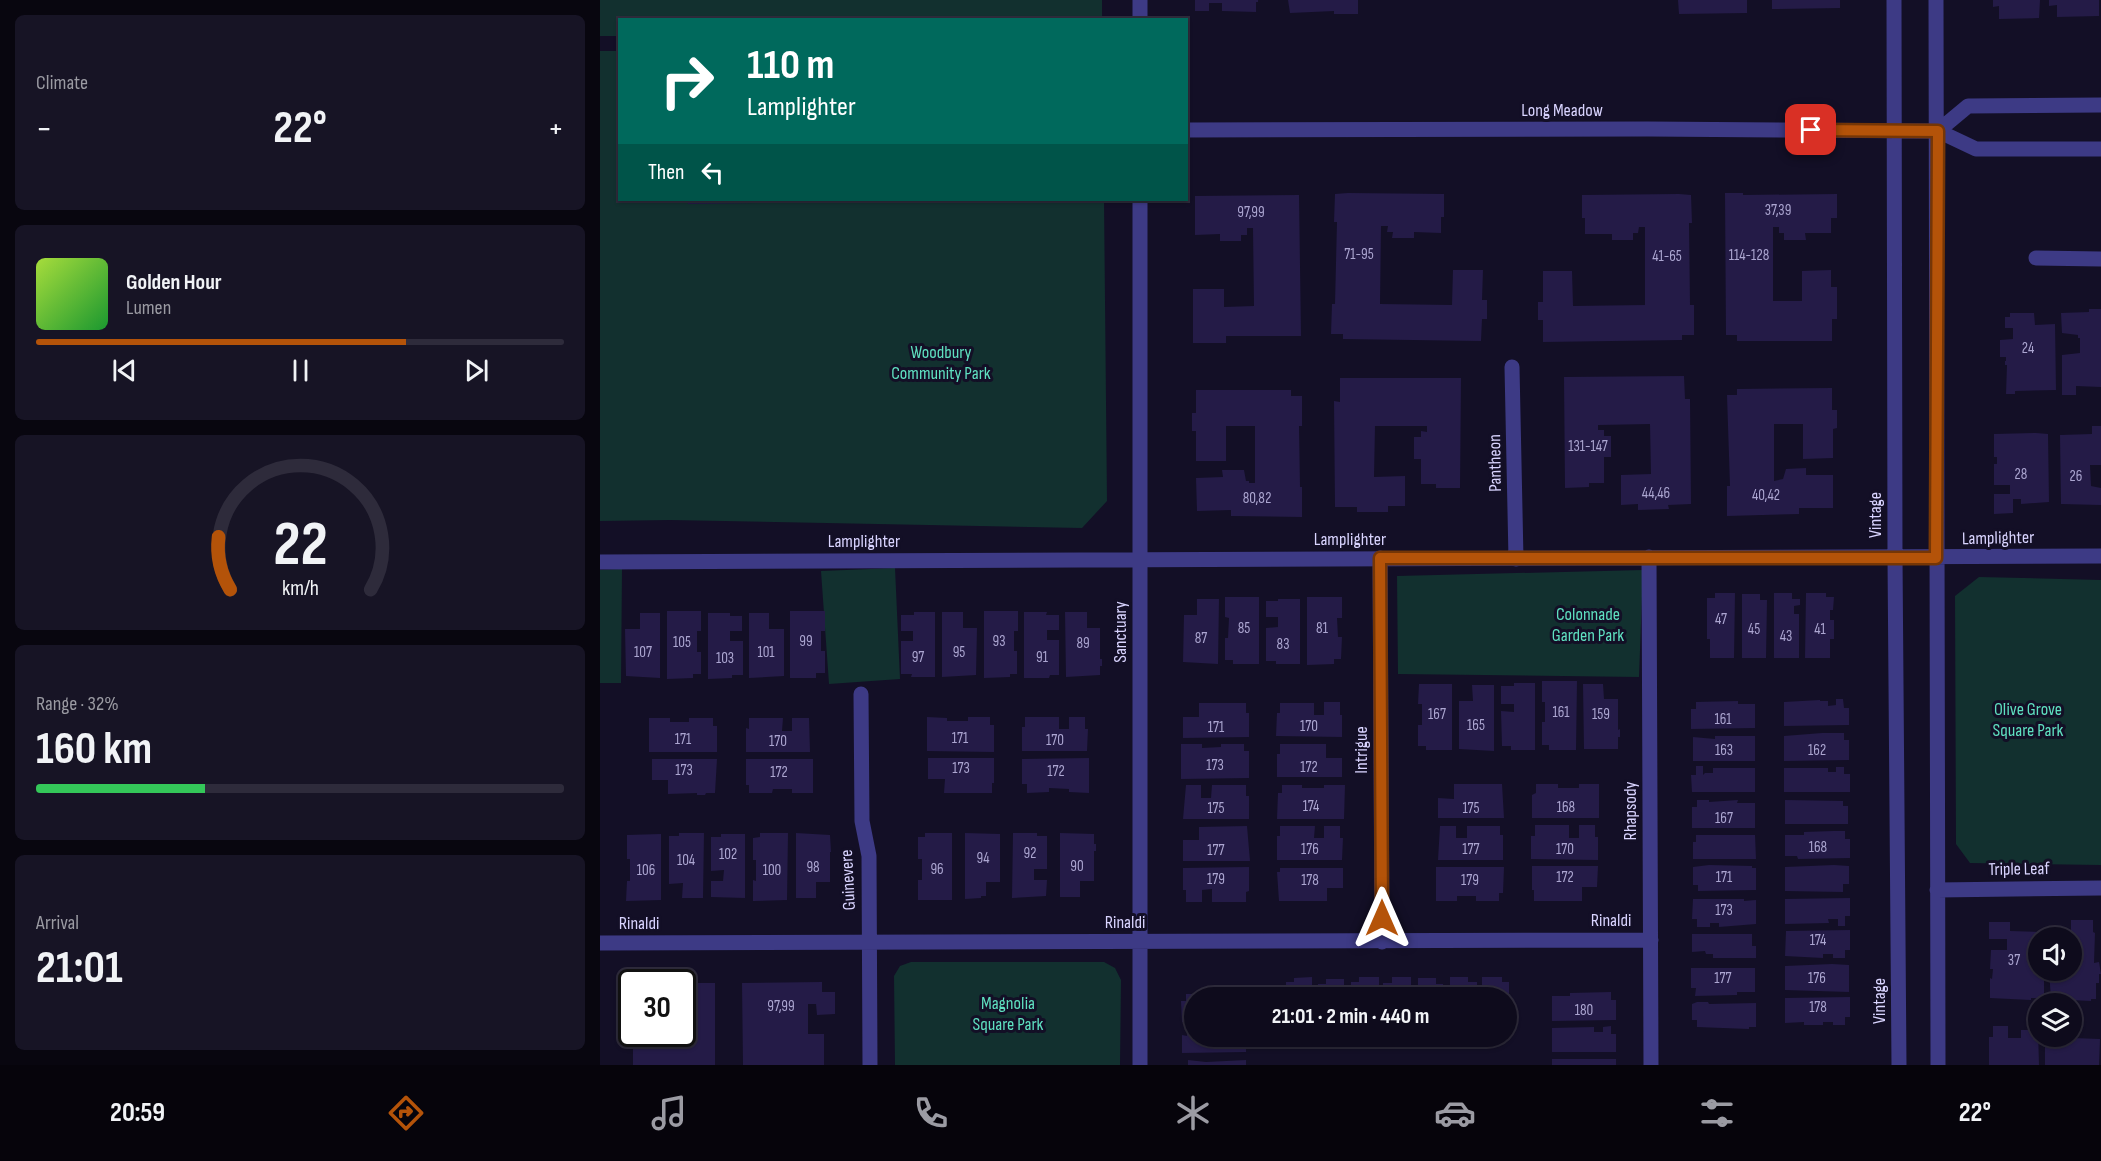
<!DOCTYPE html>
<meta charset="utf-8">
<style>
:root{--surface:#0e0b1c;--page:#171425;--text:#f1f3f6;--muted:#9b9ba3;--line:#2e2b3b;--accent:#b45309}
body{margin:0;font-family:"Sofia Sans Condensed",sans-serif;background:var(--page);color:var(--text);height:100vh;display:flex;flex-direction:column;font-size:22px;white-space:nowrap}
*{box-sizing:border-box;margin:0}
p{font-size:20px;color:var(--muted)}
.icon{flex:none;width:33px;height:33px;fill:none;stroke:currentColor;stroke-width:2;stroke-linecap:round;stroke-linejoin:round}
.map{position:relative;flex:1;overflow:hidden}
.details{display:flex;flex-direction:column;gap:15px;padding:15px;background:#08060f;width:600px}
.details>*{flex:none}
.banner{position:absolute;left:18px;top:18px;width:570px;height:183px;border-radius:0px;box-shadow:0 2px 4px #0004,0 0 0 2px var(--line);background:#00695c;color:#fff;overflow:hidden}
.tools{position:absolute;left:1428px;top:927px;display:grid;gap:12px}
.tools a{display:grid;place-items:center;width:54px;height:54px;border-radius:50%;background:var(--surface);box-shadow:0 2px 4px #0004,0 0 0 2px var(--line);font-size:30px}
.speed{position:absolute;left:18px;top:969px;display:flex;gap:12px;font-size:30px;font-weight:700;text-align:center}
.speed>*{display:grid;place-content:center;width:78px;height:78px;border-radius:50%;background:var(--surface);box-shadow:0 2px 4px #0004,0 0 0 2px var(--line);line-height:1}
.speed .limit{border:3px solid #111;border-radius:9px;background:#fff;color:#111}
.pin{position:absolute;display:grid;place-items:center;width:51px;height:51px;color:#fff;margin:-26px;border-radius:12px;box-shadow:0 3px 9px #0006}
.me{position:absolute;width:66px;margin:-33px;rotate:0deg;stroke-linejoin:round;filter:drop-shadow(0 0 4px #0008)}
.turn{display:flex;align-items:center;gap:21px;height:126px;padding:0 30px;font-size:27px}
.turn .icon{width:78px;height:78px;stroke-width:2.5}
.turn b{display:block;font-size:42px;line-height:51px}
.then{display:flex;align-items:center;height:57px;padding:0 30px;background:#0003;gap:12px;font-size:22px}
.big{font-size:45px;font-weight:700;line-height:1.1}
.details .tile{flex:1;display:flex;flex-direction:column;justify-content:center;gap:9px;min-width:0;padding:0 21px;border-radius:9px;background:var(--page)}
.details .dial{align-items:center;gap:0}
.dial svg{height:156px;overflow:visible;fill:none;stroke:var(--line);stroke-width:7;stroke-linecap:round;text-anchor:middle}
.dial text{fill:var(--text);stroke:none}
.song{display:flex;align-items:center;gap:18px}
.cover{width:72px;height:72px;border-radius:9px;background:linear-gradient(135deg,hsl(80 70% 55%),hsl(130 70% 35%))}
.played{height:6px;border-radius:3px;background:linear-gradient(90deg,var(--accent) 70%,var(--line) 70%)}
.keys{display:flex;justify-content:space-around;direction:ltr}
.heat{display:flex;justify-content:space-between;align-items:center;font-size:33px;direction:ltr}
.charge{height:9px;border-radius:4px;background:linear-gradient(90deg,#34c759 32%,var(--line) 0)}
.trip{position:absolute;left:584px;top:987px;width:333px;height:60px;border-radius:30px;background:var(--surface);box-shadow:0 2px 4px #0004,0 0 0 2px var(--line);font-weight:700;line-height:60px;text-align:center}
.tabs{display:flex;height:96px;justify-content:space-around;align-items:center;background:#06040b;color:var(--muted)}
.tabs .icon{width:42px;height:42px}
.tabs .on{color:var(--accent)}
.tabs b{font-size:27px;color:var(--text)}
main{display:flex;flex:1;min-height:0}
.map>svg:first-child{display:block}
.green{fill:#12302f}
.building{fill:#241b47}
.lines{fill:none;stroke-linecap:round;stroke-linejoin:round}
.minor{stroke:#3d3a85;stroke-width:15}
.route-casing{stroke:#753606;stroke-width:15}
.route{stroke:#b45309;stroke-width:10}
.labels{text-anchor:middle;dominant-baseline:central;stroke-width:6;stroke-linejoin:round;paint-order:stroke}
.number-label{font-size:15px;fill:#aca6d1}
.street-label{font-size:18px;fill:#d9d4ff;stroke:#130f26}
.park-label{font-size:18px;fill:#5fe0c0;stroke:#130f26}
</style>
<main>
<section class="details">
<div class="tile"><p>Climate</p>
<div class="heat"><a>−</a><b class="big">22°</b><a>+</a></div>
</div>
<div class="tile">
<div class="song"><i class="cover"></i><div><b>Golden Hour</b><p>Lumen</p></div></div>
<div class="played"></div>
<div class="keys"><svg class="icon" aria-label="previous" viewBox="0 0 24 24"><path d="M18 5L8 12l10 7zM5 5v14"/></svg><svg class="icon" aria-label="pause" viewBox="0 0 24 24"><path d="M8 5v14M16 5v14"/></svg><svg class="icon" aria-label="next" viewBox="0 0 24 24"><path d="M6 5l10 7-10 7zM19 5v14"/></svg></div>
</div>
<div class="tile dial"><svg viewBox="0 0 100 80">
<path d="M14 69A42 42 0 1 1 86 69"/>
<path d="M14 69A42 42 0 0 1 8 42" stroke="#b45309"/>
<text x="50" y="56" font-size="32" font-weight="700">22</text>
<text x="50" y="72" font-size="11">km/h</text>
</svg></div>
<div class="tile"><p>Range · 32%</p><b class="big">160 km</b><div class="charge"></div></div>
<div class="tile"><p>Arrival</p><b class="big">21:01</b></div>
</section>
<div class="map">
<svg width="1501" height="1065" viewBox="0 0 1501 1065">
<rect width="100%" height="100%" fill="#130f26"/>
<path class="green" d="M0 0H502V19L20 20 19 36H0Z
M0 51H19L20 200H504L507 501 482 528 70 520 0 521Z
M295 568 300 679 229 684 221 571Z
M22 569 21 683H0V570Z
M1043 570 1039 677 798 674 797 576Z
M1379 577 1501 580V865L1370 863 1356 844 1355 596Z
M311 962H504L515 968 521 980 520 1065H295L294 976 300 966Z"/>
<path class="building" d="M595 0H658V2H656V12L622 11V3H609V11H595Z
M688 0H758V14H734V11L690 13Z
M1078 0H1147V13L1079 14Z
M1172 0H1240V8L1172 9Z
M1393 0H1440L1439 18 1399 19V6L1393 7Z
M1449 0H1499V16L1457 17V5L1449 6Z
M748 193 844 194V217H841V233L814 232V238H792L793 232H787L788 226H781L780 304 852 305 853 270H883L882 300H887V319H882L881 341 743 339V334H731L732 304H735L737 222H734L735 194Z
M1125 193H1143V195L1237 194V218H1231V233H1205L1206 240H1184V233H1179V227H1173V301H1202V271L1231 270V287H1237V319H1232V341H1137V335H1126Z
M1079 194 1091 195 1092 223H1089L1090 305H1094V335H1082V340L943 342V320H938V302H943V271H972L973 306 1045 305V227H1039L1038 233H1033V240H1012V234H985V218H982V195Z
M699 195 701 336H626V343H593V289H624V307L654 306 653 228H647V235H641V241H620V234L595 235V196Z
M88 200H158V203L88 204Z
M1489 309H1501V387L1476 386V395H1462V355L1480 353V338H1478V335L1462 333 1461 313 1489 312Z
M1410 313H1434L1435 325 1455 324 1456 390 1415 391V394H1406L1407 365H1405V361H1406V357H1400V340L1413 339V328H1405V317H1410Z
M1084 376 1085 399H1090L1091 504 1068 505 1069 509 1038 510V504L1021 505V475L1051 474 1050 424 998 425V430H1004V436H1011V457H1004V483H989V487L965 488 964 377Z
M740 378H861L860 488H836V484H821V459H814V437H821V431L827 432V426H775L774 477 805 476V506H788V512H757V507H735L734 401 740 402Z
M1232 388V410H1237V428L1233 429V458L1203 459V424H1174V481L1183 479 1186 469 1206 468V475H1233V508H1199V514L1127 516V486H1130L1127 395H1137V389Z
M596 390H691V396H702V426H699L700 487H702V517L631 516V510L597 511 596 478 623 477 622 470H644L646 481H649V483H655V426H626V461H596V431H592V413H596Z
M1492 426H1501V465H1490L1491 486 1501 488V505L1461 504 1460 435 1492 434Z
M1436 433 1448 434 1449 502 1421 504V499H1413V513L1394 514V494H1410V485H1394V464H1397V457H1394V434Z
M1115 593H1135L1134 658H1110V639H1107V598H1115Z
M1174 593H1192V599H1200V605L1194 606V614H1199V658H1174Z
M1206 593H1226V597H1234L1233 610H1230V620H1234V639H1230V658H1205Z
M1142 594H1160V600H1167L1166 658H1142Z
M625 597H659V664H633V660H625V638H628L629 618 625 617Z
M707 597H742V618H737L738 637H742L741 659H734V664L707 665Z
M597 599H619L618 664 583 662 584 615H597Z
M678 599H700V664H676V661H666V628L678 627V617H666V601H678Z
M67 611H101V631H97V652H101V674H93V678L67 679Z
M190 611H225V631H221V651H225V673H216V678H190Z
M384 611H418V631H414V651H417V674H410V677L384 678Z
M314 612H335V677H311L312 674H301V641H313V631H301V615H314Z
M342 612H363V628H377L376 675 342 677Z
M424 612H447L446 615H459V630H447V640H459V675H450L449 678H424Z
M465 612H487V628H500V659H502V666H500V675L466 677Z
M40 613H60V678L26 676 25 629H40Z
M108 613H130V616H142V631H130V641H143V675H132V678L108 679Z
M149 613H169V629H184V676L149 678Z
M942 681H977L976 750H949V745H942V722H945V702H942Z
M914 683H935V750H911V746H902L901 711 914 712V704H901V686H914Z
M819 684H852V750H826V746H818V725H822V704H818Z
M983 684H1003L1004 699H1018V730L1020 729V737H1018V749H984Z
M872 685H894V751L859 749V701H873Z
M1236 699H1243L1244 708H1249V725L1184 726V702L1220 700V701H1228V706L1236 705Z
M1138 701V704H1155V728L1091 729V709H1096V702Z
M724 702H740V715H742V737L676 736 677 713H680V703H714V715H724Z
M599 703H646V713H649V737L583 738V717H599Z
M327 717 347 718V721H368V717H390V725H394V752L327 751Z
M425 717H459V729H469V717H485V729H488L487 751H422V727H425Z
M49 718H70V722H89V718H113V726H117V752H49Z
M149 718H183L182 731H192V718H209L210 752H146V728L149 729Z
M1222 733H1244V740H1249V760L1184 761V736Z
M1115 736H1155V761H1093V737L1115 739Z
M581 744H602V748L621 747V744H644V751H649V778L581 779Z
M680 744H726V758H742V777H677V754H680Z
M328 758H394V783H392V793H344L345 779H328Z
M489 758V793L469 792V789L449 788V792L427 793V784H422V759Z
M52 759H117L115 793H106L105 795H97V793L68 794V780H52Z
M146 759H213V793H192V789H173L172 793H149V785H146Z
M1096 766H1103V775L1105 773H1113V768H1155V792H1092L1091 775H1096Z
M1236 767H1244V774H1250V792H1184V768H1228V772H1236Z
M854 784H902L904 818H838V798L854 799Z
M936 784H958V788H979V784H999V818H932V795L936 793Z
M586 785H601V798H611L612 785H646V796H649V819H583Z
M682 785H702V788H724V785H745L744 819H677L678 793H682Z
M1097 800H1109V802L1138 800 1137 803H1155V828H1092V807H1097Z
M1185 800 1243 801V806H1248V824H1185Z
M935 825H969V838H979V825H995V837H998V860L931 859V836H935Z
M647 826 650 861H583V840H599V827Z
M680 826H715L714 838H724V826H740V838H743L742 860H677V836H680Z
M840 826H856V838H867V826H900V835H903V860H838Z
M1233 831H1245V839H1250V858L1198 859 1197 856H1185V835H1204V832Z
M79 833H104L103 898H82L83 883 69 884V836H79Z
M160 833H188L187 900 153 901V880L156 881V860H153V838L160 837Z
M196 833 230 835 231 852H230V882H216V898H196Z
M325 833H352V900H318V880H322V859H318V837H325Z
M365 833 400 834V882H386V896H381V898L365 899Z
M413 833H437V836H447V869H434V880H447L446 896 412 898Z
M460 833 494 834V844H496V851H494V881H480V897H460Z
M61 834V900L26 901 27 881H30V859H27V835Z
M121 834H145V898L111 897V881H123L124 870 111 871V837H121Z
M1096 835H1155L1156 859H1093V842H1096Z
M1109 865 1152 866V868H1156V890L1098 891V885H1093V867Z
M1234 865 1249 866V884H1243V892L1185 891V867Z
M932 866H998L997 887H982V901H934V890H932Z
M649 867V891L646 892V902H612V889L602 890V902H586V890H583V868Z
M836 867H904L903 893H899V901H876V896H857V901H836Z
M680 868H743V888H727V901H679L677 872H680Z
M1250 898V916H1245V926H1238V919H1228L1229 923 1185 924V899Z
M1093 899H1144V901L1156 900V924L1119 927V923H1110V927H1097V919H1092Z
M1471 920H1493V932L1495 933 1494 963 1499 962 1501 974H1499V983H1496V999H1491V1001L1451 999 1449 970H1472V938H1451V932H1471Z
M1389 922H1410V931L1443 932V938H1438V970H1444V998H1431V1000L1390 998V978L1392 979 1393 969H1390L1391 950H1407V939H1389Z
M1250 930V950H1245V958H1233V954H1223V958L1185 956 1186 931Z
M1092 934H1152V946H1156V958H1113V954H1106L1105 951 1092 952Z
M1232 964 1249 965V992L1185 990V966Z
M1091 968H1155V992H1137V995L1095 996 1096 988H1091Z
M712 977V998H691L692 990H686V982H694V978Z
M759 977H779V998H751V982H759Z
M792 977H811V998H790L791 990H783V983H792Z
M850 977H868V982H877V989H870V998H850Z
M882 977H902V982H909V1023H906V998H882Z
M818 978H836V984H843V998H818Z
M726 979H744V998H718V984H726Z
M222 982V992H235V1014L217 1015 216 1004H208V1034H224V1065H143L142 983Z
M82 983H115V1065H33V1035L82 1034Z
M1011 992V1000H1016V1020L952 1021V996H970V993Z
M23 993H32V1016H23Z
M586 994H627L628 998H594V1022H582L581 1001H586Z
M1250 997V1017H1245V1025H1233V1022H1223V1025H1204V1022L1185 1023V998Z
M1097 1002H1108L1109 1004 1156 1003V1027H1149V1029L1097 1027V1020H1092V1004Z
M1011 1026V1034H1016V1052H952V1028L994 1027V1032H1003V1027Z
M1393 1026H1408V1038H1421V1030H1438L1439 1065H1389V1037H1393Z
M587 1027H594V1036H646V1052L582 1053V1035L587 1036Z
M687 1036H712V1042H687Z
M719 1036H744V1042H719Z
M754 1036H778V1041H754Z
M786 1036H811V1041H786Z
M818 1036H842V1041H818Z
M850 1036H874V1041H850Z
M882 1036H906V1041H882Z
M1445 1037 1500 1039 1499 1065H1445Z
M952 1059H1016V1065H952Z
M588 1060 606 1062 646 1060V1065H588Z"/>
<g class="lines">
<path class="minor" d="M540 0V20
M1294 0 1295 558 1299 1065
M1336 0 1338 1065
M586 130 1048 129 1338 131 1376 149H1501
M1338 131 1368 106 1501 105
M540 200V1065
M1436 258 1501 259
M912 367 916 559
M1049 557 1051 1065
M780 558 782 942
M0 562 1501 556
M261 694 262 821 269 856 270 1065
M1337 890 1501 888
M0 943 1051 940"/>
</g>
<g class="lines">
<g class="route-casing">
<path id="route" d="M782 918 780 558H1336L1338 131 1211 130"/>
</g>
<use href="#route" class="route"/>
</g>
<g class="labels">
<g class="number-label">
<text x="1178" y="210">37,39</text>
<text x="651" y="212">97,99</text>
<text x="759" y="254">71-95</text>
<text x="1149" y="255">114-128</text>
<text x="1067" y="256">41-65</text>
<text x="1428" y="348">24</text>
<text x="988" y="446">131-147</text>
<text x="1421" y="474">28</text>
<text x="1476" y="476">26</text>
<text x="1056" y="493">44,46</text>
<text x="1166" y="495">40,42</text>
<text x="657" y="498">80,82</text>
<text x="1121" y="619">47</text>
<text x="644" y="628">85</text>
<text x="722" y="628">81</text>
<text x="1154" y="629">45</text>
<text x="1220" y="629">41</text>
<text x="1186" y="636">43</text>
<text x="601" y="638">87</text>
<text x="206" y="641">99</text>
<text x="399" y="641">93</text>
<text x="82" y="642">105</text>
<text x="483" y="643">89</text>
<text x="683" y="644">83</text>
<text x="43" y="652">107</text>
<text x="166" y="652">101</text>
<text x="359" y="652">95</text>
<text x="318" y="657">97</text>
<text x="442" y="657">91</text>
<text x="125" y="658">103</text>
<text x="961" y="712">161</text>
<text x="837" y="714">167</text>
<text x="1001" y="714">159</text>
<text x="1123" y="719">161</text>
<text x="876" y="725">165</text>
<text x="709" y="726">170</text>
<text x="616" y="727">171</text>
<text x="360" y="738">171</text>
<text x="83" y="739">171</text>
<text x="455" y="740">170</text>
<text x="178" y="741">170</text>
<text x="1124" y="750">163</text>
<text x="1217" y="750">162</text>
<text x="615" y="765">173</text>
<text x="709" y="767">172</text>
<text x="361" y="768">173</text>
<text x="84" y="770">173</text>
<text x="456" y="771">172</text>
<text x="179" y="772">172</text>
<text x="711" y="806">174</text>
<text x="966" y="807">168</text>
<text x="616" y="808">175</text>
<text x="871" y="808">175</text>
<text x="1124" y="818">167</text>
<text x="1218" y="847">168</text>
<text x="710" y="849">176</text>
<text x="871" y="849">177</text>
<text x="965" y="849">170</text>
<text x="616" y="850">177</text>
<text x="430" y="853">92</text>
<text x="128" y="854">102</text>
<text x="383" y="858">94</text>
<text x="86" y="860">104</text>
<text x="477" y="866">90</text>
<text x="213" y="867">98</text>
<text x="337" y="869">96</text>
<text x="46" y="870">106</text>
<text x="172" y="870">100</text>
<text x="965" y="877">172</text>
<text x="1124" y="877">171</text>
<text x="616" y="879">179</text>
<text x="710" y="880">178</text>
<text x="870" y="880">179</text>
<text x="1124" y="910">173</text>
<text x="1218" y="940">174</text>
<text x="1414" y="960">37</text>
<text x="1123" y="978">177</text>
<text x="1217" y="978">176</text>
<text x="181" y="1006">97,99</text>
<text x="1218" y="1007">178</text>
<text x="984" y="1010">180</text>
</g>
<g class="street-label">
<text x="962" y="110">Long Meadow</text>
<text transform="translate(895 463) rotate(-91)">Pantheon</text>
<text transform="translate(1275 515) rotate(-90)">Vintage</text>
<text transform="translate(1398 538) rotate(-1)">Lamplighter</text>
<text x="750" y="539">Lamplighter</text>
<text x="264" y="541">Lamplighter</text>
<text transform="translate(520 632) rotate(-90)">Sanctuary</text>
<text transform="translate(761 750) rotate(-90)">Intrigue</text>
<text transform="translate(1030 811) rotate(-90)">Rhapsody</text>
<text transform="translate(1419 869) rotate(-1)">Triple Leaf</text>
<text transform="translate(248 880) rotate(-93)">Guinevere</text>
<text x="1011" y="920">Rinaldi</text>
<text x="525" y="922">Rinaldi</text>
<text x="39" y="923">Rinaldi</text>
<text transform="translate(1279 1001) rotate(-90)">Vintage</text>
</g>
<g class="park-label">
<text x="341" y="352">Woodbury<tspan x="341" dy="21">Community Park</tspan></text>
<text x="988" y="614">Colonnade<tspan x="988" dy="21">Garden Park</tspan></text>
<text x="1428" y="709">Olive Grove<tspan x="1428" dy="21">Square Park</tspan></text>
<text x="408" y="1003">Magnolia<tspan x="408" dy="21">Square Park</tspan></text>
</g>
</g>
</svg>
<div class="tools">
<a><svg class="icon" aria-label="sound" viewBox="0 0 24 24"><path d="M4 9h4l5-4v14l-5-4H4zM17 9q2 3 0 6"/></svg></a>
<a><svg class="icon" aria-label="layers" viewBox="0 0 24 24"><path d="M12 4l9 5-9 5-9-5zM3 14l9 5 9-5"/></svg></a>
</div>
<div class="speed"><div class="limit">30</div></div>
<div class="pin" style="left:1211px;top:130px;background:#d93025"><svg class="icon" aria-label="arrive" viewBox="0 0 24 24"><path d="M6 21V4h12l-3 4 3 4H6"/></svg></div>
<svg class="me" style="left:782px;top:918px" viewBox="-20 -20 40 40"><path d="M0-17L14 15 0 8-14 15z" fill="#b45309" stroke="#fff" stroke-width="4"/></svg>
<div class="trip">21:01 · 2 min · 440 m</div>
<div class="banner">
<div class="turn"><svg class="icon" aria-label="right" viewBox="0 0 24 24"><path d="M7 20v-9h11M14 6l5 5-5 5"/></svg><div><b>110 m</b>Lamplighter</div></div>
<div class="then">Then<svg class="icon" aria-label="left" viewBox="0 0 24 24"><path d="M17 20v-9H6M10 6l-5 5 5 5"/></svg></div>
</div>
</div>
</main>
<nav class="tabs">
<b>20:59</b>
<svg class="icon on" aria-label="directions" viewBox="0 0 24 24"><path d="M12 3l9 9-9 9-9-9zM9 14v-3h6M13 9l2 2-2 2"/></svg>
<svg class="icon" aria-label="music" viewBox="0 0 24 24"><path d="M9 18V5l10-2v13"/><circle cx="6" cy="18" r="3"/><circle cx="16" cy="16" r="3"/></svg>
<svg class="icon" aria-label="phone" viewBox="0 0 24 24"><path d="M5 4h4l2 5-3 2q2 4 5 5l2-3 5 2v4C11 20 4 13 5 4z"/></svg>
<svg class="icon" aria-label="climate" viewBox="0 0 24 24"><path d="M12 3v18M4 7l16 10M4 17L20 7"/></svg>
<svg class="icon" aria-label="car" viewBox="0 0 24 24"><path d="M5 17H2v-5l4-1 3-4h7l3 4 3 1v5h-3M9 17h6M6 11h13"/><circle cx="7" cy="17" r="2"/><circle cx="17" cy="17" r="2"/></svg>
<svg class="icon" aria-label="filters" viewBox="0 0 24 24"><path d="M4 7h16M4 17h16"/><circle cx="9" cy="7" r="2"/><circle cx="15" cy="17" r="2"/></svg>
<b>22°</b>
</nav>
